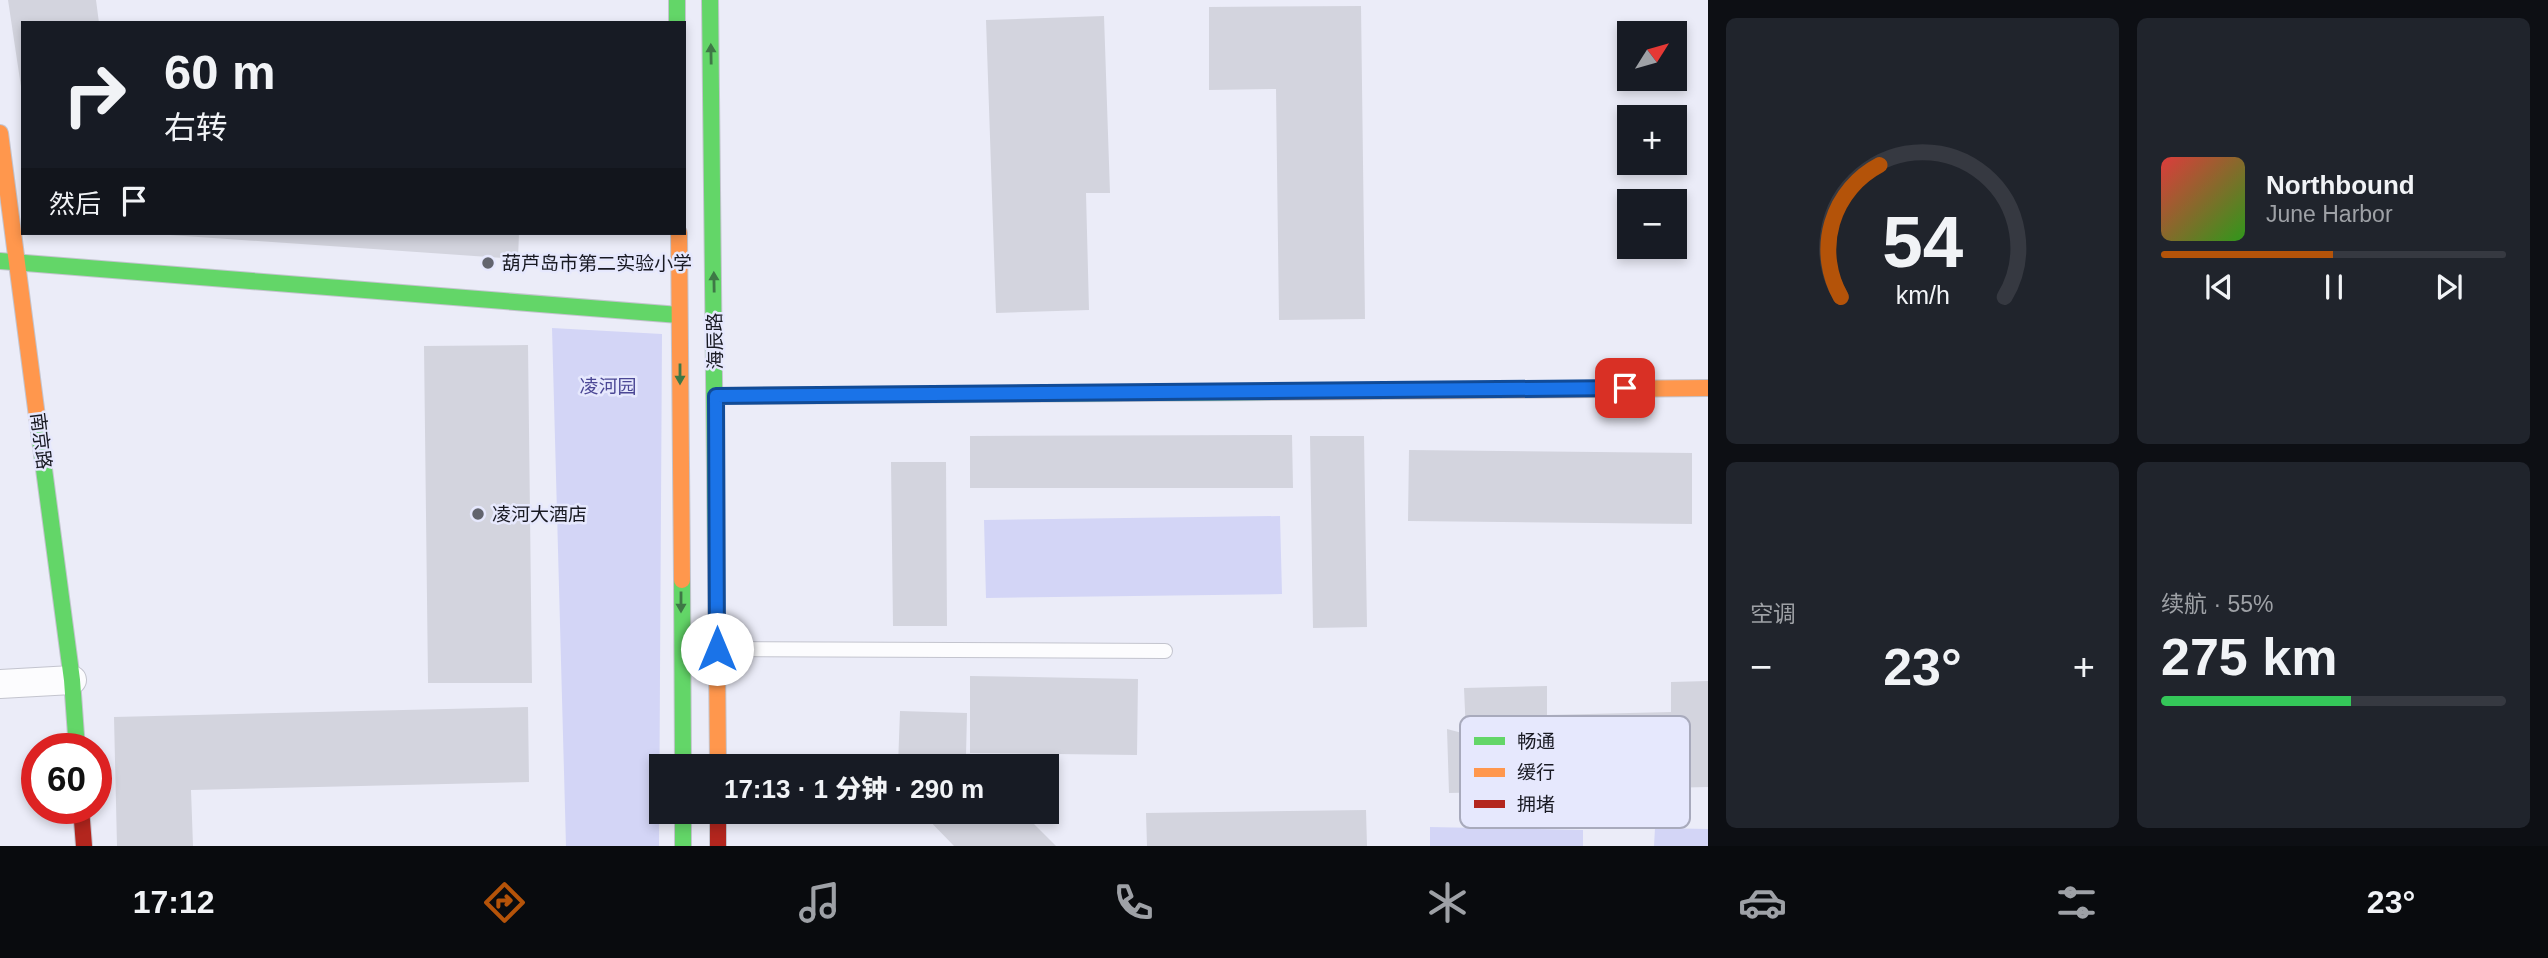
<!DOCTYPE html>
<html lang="zh">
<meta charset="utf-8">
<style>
:root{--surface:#171b24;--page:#20242c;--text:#f1f3f6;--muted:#9ea1a6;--line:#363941;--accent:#b45309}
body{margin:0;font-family:Arial,"Noto Sans SC",sans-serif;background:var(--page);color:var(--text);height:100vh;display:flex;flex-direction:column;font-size:26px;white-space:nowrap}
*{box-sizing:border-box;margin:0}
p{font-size:23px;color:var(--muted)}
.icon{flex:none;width:38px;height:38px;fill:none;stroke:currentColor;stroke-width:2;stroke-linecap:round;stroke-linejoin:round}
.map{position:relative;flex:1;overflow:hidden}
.side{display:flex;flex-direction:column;gap:18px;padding:18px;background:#0d0f14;width:840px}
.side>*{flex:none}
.banner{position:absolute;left:21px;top:21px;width:665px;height:214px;border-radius:0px;box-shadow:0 4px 10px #0003;background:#171b24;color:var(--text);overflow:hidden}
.needle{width:46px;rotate:53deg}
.controls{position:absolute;left:1617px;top:21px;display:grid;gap:14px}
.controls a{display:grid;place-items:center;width:70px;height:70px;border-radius:0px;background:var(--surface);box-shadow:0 4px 10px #0003;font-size:35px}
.speed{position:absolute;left:21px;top:733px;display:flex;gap:14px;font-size:35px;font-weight:700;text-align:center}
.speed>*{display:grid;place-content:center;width:91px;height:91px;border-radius:50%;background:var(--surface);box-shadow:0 4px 10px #0003;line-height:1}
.speed .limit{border:10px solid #d22;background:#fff;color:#111}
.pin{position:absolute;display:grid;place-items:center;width:60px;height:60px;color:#fff;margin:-30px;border-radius:14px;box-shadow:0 4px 10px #0006}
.me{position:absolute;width:77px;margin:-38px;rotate:0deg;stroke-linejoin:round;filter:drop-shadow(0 0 5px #0008)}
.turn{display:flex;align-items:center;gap:24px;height:147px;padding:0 28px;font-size:32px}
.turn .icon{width:91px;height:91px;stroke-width:2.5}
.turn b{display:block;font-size:49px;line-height:60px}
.then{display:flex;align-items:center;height:66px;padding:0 28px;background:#0003;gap:14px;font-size:26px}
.big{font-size:52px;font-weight:800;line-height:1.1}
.side .card{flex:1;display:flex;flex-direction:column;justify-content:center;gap:10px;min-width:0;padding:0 24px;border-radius:10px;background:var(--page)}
.side .dial{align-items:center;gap:0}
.dial svg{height:182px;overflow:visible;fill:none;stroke:var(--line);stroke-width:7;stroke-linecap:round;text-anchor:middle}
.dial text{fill:var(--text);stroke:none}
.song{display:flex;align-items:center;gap:21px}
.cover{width:84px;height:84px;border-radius:10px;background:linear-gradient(135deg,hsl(0 70% 55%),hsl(110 70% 35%))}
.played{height:7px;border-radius:4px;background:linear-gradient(90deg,var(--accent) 50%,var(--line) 50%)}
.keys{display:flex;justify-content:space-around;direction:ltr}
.heat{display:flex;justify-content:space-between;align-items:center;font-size:38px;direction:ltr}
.charge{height:10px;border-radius:5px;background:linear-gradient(90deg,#34c759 55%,var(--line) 0)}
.side .tiles{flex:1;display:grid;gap:18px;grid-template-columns:repeat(2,1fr)}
.trip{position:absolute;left:649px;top:754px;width:410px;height:70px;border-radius:0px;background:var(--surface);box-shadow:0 4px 10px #0003;font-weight:800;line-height:70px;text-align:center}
.tabs{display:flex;height:112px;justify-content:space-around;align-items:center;background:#090b0e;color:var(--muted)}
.tabs .icon{width:49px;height:49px}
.tabs .on{color:var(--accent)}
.tabs b{font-size:32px;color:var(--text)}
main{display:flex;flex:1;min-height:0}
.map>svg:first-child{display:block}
.green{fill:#d3d5f6}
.building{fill:#d3d4de}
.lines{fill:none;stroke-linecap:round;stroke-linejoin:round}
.lane-casing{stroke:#c3c4ce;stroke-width:16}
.street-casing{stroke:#c3c4ce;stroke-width:30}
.fast-casing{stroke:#c3c4ce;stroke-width:18}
.slow-casing{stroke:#c3c4ce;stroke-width:18}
.jam-casing{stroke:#c3c4ce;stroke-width:18}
.lane{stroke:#fcfcfe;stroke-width:14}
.street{stroke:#fcfcfe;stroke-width:28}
.fast{stroke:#63d668;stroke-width:16}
.slow{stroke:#ff974d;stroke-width:16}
.jam{stroke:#b3261e;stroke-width:16}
.oneway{fill:#3e7846}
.route-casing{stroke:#114b97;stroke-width:18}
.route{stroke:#1a73e8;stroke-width:12}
.poi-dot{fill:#62646e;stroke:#e6e8fd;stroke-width:2.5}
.labels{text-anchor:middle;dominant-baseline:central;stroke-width:5;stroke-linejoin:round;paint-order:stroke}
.poi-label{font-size:19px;fill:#191a23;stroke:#e6e8fd;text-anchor:start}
.street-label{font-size:19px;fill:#191a23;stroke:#e6e8fd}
.park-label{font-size:19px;fill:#4b4795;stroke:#e6e8fd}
.key{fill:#e6e8fd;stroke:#a8aabc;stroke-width:2}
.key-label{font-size:19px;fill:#191a23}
</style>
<main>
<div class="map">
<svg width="1708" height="846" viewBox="0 0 1708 846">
<rect width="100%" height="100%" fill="#ebecf8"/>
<path class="green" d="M552 328 662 334 659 846H566Z
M1280 516 1282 594 986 598 984 520Z
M1430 827 1583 830V846H1430Z
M1655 828 1708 829V846H1654Z"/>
<path class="building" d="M8 0H96L99 23H23V100Z
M1361 6 1365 319 1279 320 1276 89 1209 90V7Z
M1104 16 1110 193H1086L1089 310 996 313 986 20Z
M141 233H519L518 259Z
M528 345 532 683H428L424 346Z
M1292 435 1293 488H970V436Z
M1310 436H1364L1367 627 1313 628Z
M1409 450 1692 453V524L1408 521Z
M891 462H946L947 626H893Z
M970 676 1138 679 1137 755 970 753Z
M1708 681V787L1449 793 1447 729 1466 734 1464 688 1547 686V715L1671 712V682Z
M528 707 529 782 191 790 193 846H117L114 717Z
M900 711 967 713 966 756 976 766H898Z
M1366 810 1367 846H1147L1146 813Z
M921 812H1022L1056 846H954Z"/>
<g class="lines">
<g class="lane-casing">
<path id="lane" d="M718 649 1165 651"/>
</g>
<g class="street-casing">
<path id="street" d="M0 684 72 680"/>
</g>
<g class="fast-casing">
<path id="fast" d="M677 0V23
M710 0 717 660
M0 261 679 315
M716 396 1273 392
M38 424 72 680 77 749
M682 580 683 766
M683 812V846"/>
</g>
<g class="slow-casing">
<path id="slow" d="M0 133 38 424
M679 233 682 580
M1273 392 1708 388
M717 660 718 766"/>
</g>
<g class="jam-casing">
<path id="jam" d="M81 808 84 846
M718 812V846"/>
</g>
<use href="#lane" class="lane"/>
<use href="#street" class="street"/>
<use href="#fast" class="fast"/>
<use href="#slow" class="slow"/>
<use href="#jam" class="jam"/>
</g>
<defs><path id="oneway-solid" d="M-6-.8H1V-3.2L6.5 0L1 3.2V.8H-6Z" transform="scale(1.75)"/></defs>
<g class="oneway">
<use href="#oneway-solid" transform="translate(711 54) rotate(-91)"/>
<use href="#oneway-solid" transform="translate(714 282) rotate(-91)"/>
<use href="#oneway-solid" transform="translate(680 374) rotate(90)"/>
<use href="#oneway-solid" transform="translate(681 602) rotate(90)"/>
</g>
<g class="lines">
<g class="route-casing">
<path id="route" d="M717 649 716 396 1625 388"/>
</g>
<use href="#route" class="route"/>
</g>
<g class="poi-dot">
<circle cx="488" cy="263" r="7"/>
<circle cx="478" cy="514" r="7"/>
</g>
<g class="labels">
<g class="poi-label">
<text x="502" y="263">葫芦岛市第二实验小学</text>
<text x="492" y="514">凌河大酒店</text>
</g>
<g class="street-label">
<text transform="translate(715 341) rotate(-91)">海辰路</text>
<text transform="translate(41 441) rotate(83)">南京路</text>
</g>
<g class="park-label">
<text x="608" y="386">凌河园</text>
</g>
</g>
<rect x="1460" y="716" width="230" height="112" rx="10" class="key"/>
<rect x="1474" y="737" width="31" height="8" fill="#63d668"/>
<rect x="1474" y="768" width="31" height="9" fill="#ff974d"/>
<rect x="1474" y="800" width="31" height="8" fill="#b3261e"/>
<g class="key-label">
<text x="1517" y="748">畅通</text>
<text x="1517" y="779">缓行</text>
<text x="1517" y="811">拥堵</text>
</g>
</svg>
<div class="controls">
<a><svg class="needle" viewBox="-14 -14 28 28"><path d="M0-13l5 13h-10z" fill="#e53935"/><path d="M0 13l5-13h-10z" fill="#9ea1a6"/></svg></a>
<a>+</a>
<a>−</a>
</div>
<div class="speed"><div class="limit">60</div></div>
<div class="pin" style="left:1625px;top:388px;background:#d93025"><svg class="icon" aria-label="arrive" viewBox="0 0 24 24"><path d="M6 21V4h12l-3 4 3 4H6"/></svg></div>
<svg class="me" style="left:717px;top:649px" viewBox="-20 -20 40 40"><circle r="19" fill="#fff"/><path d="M0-13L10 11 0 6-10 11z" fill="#1a73e8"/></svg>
<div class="trip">17:13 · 1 分钟 · 290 m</div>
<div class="banner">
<div class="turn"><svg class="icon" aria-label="right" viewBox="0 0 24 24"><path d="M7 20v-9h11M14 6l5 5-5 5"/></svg><div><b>60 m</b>右转</div></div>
<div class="then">然后<svg class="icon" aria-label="arrive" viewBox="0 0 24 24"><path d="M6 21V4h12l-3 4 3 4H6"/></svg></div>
</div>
</div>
<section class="side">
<div class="tiles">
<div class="card dial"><svg viewBox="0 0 100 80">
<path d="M14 69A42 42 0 1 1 86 69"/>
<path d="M14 69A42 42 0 0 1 31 11" stroke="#b45309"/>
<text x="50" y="56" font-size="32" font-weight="700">54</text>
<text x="50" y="72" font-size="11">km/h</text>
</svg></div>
<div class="card">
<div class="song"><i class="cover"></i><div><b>Northbound</b><p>June Harbor</p></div></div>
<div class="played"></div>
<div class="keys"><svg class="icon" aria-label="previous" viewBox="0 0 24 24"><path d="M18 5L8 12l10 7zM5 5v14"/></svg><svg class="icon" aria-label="pause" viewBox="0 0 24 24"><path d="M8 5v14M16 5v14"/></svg><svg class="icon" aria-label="next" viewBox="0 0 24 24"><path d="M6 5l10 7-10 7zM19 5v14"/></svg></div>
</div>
<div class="card"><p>空调</p>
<div class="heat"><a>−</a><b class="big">23°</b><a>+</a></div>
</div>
<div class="card"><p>续航 · 55%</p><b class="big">275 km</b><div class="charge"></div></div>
</div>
</section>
</main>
<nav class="tabs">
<b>17:12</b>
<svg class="icon on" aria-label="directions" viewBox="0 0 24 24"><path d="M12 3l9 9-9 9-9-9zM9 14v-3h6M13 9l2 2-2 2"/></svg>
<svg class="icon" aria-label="music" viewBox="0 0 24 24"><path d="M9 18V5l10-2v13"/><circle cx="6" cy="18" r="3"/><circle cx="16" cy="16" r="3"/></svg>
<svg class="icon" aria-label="phone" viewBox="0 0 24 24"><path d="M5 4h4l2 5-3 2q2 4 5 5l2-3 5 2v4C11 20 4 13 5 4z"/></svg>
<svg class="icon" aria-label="climate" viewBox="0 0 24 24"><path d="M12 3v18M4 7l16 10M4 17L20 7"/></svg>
<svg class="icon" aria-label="car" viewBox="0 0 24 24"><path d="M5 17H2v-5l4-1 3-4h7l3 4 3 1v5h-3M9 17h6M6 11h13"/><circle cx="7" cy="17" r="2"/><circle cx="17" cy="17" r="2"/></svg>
<svg class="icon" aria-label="filters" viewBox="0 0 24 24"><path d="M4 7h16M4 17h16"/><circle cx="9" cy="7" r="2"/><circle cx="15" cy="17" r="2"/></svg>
<b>23°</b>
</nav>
